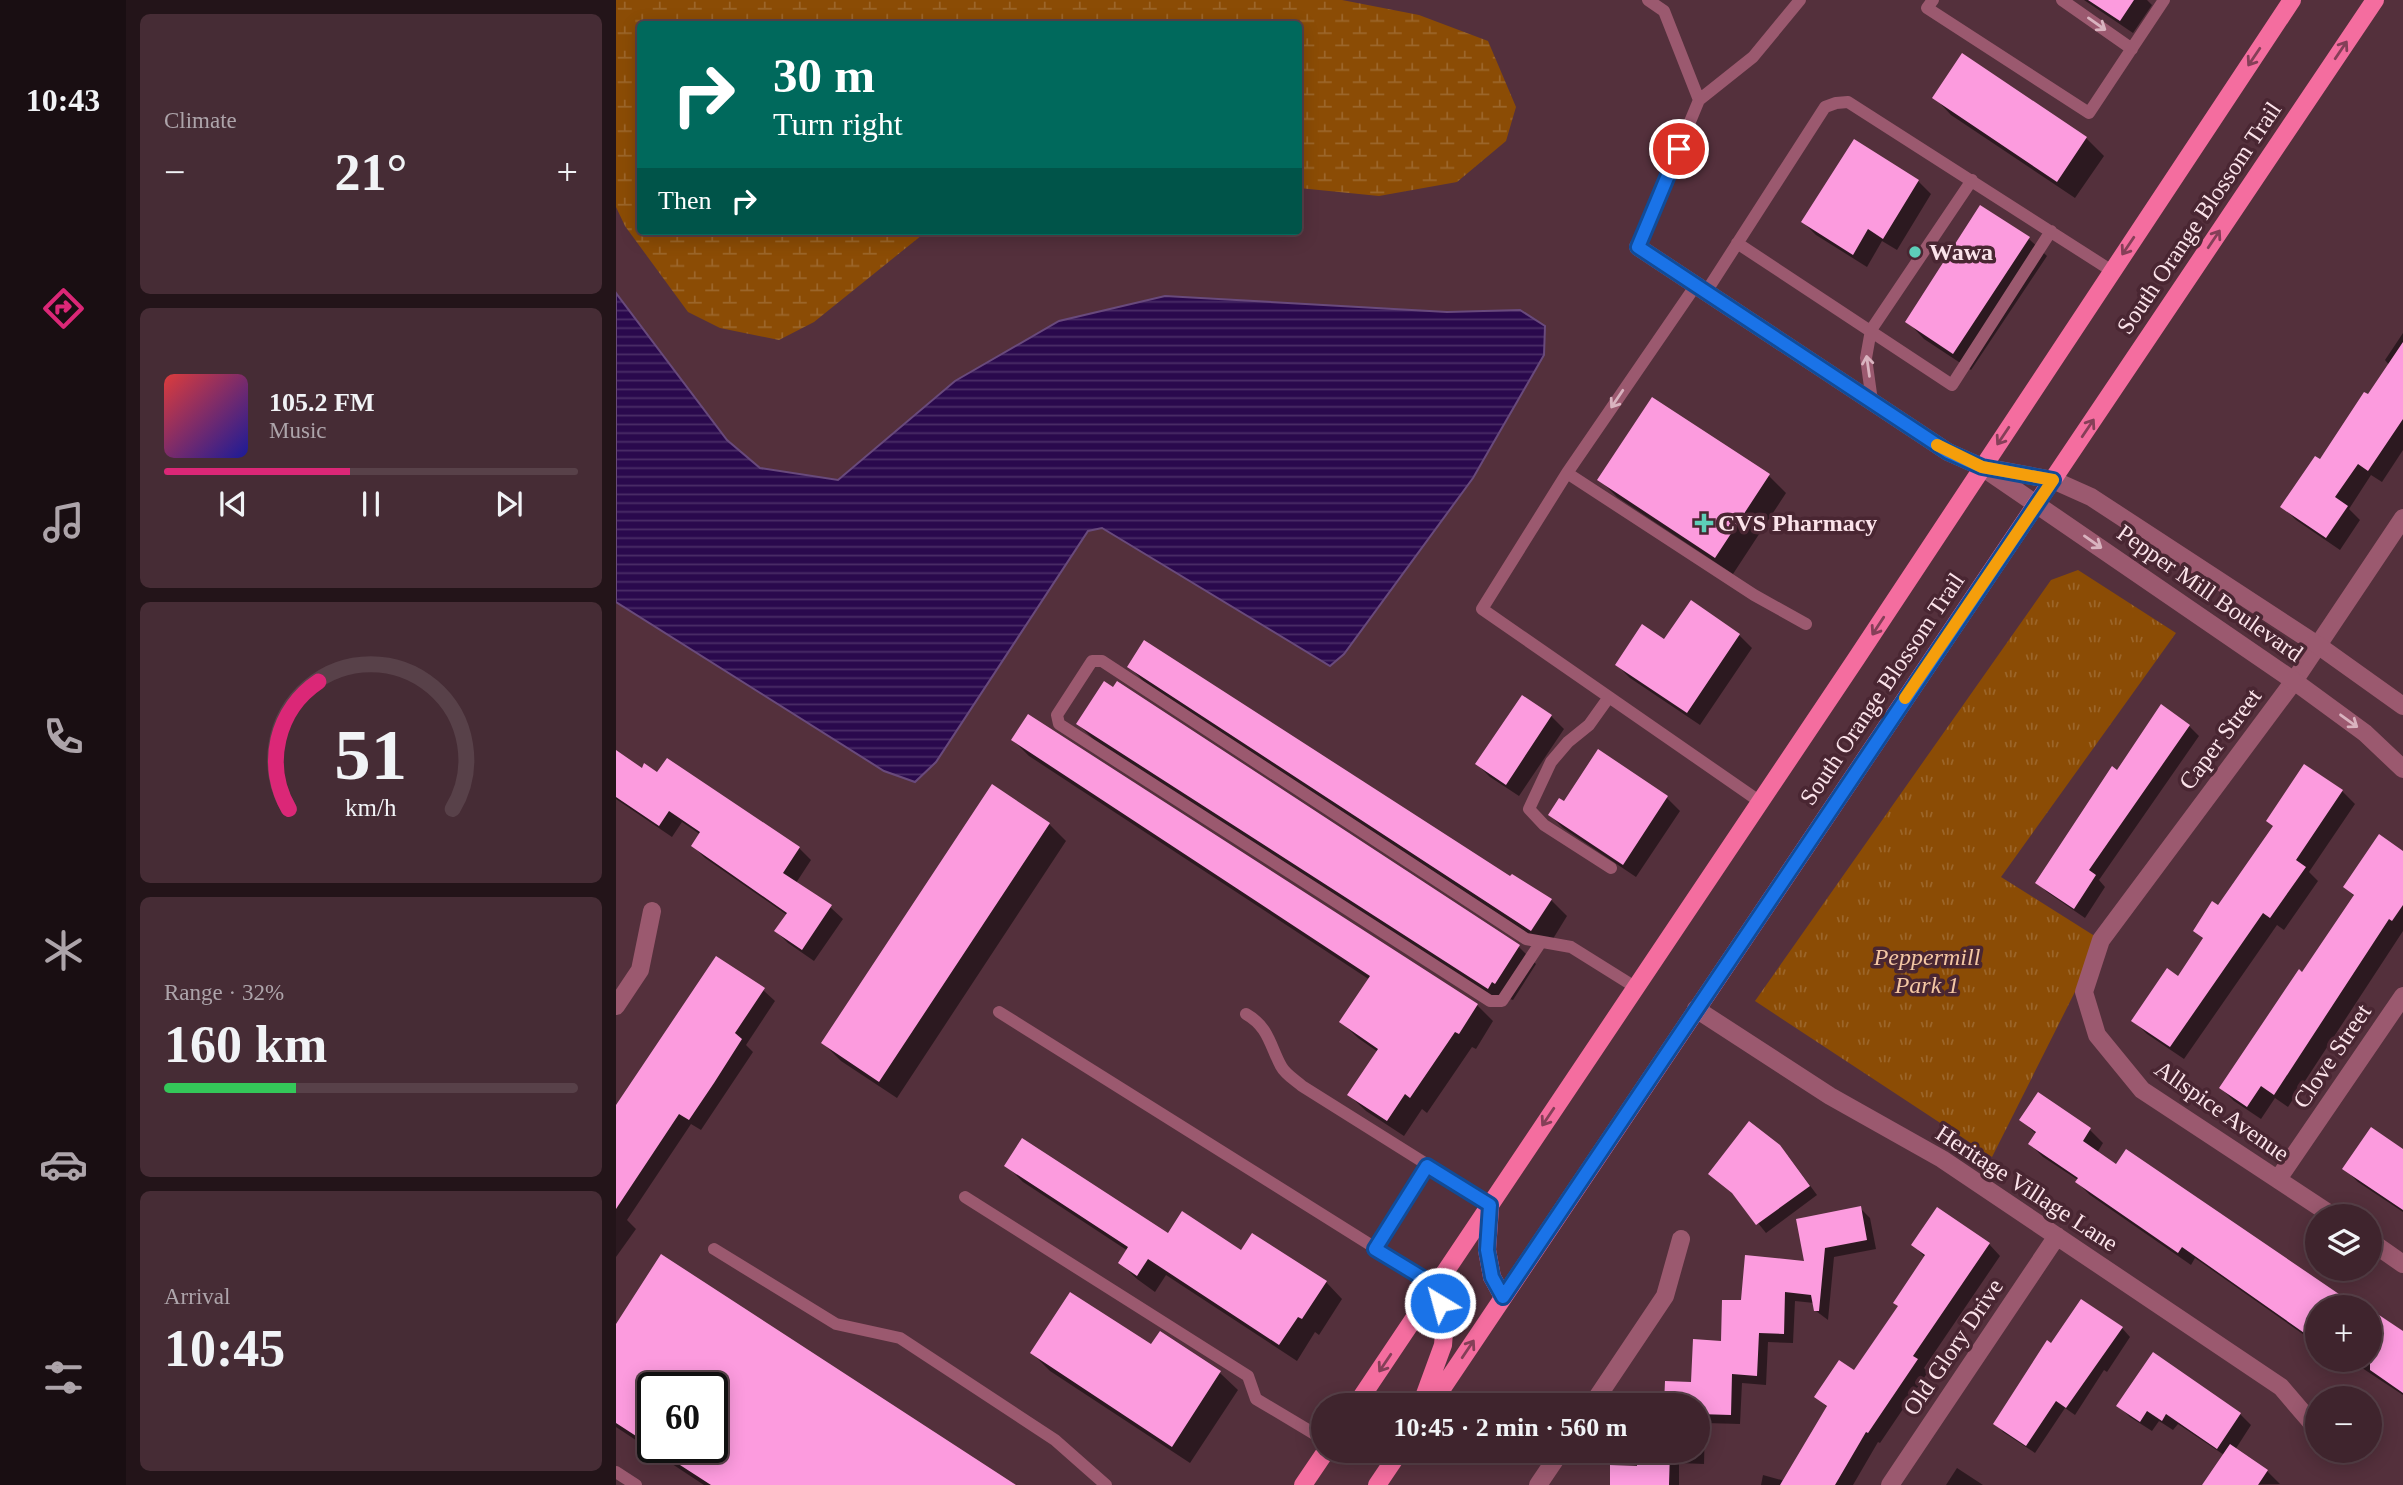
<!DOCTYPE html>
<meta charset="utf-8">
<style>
:root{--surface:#3f242d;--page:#462c35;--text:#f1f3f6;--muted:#ada4aa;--line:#584149;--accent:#db2777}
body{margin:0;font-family:"Times New Roman",serif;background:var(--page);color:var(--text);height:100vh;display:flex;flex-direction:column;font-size:26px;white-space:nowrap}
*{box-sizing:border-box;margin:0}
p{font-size:23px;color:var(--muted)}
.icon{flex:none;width:38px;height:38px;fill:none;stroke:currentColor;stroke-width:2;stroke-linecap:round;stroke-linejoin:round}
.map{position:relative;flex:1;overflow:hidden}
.details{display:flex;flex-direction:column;gap:14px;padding:14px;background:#231419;width:490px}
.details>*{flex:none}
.banner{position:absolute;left:21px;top:21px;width:665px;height:214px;border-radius:7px;box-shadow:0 4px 18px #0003,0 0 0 2px var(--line);background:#00695c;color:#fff;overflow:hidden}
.tools{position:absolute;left:1689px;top:1204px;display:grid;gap:14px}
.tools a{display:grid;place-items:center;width:77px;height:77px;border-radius:50%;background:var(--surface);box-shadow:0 4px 18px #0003,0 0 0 2px var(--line);font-size:35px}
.speed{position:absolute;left:21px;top:1372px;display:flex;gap:14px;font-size:35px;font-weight:700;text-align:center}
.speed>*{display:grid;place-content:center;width:91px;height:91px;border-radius:50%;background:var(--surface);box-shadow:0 4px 18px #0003,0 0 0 2px var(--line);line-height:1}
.speed .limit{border:4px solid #111;border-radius:10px;background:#fff;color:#111}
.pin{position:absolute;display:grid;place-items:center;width:60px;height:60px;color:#fff;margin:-30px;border:4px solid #fff;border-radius:50%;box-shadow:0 2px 7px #0007}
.me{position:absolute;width:77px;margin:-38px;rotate:323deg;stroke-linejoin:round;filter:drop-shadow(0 0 5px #0008)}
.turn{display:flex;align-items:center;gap:24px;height:147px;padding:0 21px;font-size:32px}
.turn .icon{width:91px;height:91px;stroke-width:2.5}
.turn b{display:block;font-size:49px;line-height:60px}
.then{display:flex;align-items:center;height:66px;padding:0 21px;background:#0003;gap:14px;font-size:26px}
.big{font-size:52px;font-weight:800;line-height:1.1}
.details .widget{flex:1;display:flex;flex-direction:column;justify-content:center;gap:10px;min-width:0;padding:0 24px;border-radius:10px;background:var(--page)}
.details .dial{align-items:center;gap:0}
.dial svg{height:182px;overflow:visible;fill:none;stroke:var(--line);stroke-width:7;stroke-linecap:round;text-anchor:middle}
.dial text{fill:var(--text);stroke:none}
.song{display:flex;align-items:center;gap:21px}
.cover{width:84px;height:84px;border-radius:10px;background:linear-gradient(135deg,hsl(0 70% 55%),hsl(240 70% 35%))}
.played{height:7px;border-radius:4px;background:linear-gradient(90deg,var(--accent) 45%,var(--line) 45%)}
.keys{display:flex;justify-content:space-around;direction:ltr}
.heat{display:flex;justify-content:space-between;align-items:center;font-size:38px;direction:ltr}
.charge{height:10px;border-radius:5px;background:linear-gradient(90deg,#34c759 32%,var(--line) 0)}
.trip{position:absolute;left:695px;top:1393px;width:399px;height:70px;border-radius:35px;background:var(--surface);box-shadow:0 4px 18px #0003,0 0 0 2px var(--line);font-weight:800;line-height:70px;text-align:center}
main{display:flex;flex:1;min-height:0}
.dock{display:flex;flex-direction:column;width:126px;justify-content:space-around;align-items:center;background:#190e12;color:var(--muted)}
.dock .icon{width:49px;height:49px}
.dock .active{color:var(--accent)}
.dock b{font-size:32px;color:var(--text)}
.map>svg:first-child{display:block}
.wetland{fill:url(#wetland-marsh)}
.park{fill:url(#park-tufts)}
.water{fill:url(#water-rules);stroke:#694a7c;stroke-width:2}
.shadow{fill:#0007;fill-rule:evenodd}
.building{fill:#fc9bde}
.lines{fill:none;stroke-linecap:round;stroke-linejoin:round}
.service{stroke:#9b596f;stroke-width:12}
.minor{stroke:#9b596f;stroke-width:18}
.tertiary{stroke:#9b596f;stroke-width:18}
.primary{stroke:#f46d9f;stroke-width:18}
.oneway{stroke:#d9b3bf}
.oneway2{stroke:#853f58}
.route-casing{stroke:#114b97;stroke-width:18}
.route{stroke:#1a73e8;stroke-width:12}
.slow{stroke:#f59e0b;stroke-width:12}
.poi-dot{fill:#5dceb9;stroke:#492632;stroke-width:2.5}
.labels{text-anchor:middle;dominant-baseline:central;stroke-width:7;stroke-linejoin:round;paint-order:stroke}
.street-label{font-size:24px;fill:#fbe3ea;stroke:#492632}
.poi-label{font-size:24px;font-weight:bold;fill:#fbe3ea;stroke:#492632;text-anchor:start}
.park-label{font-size:24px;font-style:italic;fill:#f4c7a4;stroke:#492632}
</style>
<main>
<nav class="dock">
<b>10:43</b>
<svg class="icon active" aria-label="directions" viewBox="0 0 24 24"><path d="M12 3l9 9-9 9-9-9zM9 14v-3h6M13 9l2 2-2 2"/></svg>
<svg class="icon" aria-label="music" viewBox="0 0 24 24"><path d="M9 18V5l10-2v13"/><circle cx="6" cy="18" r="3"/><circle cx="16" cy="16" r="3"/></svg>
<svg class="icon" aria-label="phone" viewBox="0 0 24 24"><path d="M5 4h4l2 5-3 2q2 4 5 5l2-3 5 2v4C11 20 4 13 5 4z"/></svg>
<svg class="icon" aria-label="climate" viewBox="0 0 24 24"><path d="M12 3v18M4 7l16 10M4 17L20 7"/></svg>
<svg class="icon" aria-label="car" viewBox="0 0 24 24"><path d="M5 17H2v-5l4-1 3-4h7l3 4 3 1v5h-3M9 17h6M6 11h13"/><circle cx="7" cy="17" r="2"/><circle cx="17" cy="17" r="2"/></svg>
<svg class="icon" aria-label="filters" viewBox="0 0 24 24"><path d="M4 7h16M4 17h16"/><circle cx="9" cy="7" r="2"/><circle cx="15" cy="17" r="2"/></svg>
</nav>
<section class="details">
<div class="widget"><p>Climate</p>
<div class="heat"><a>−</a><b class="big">21°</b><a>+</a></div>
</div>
<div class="widget">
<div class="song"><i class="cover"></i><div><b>105.2 FM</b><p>Music</p></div></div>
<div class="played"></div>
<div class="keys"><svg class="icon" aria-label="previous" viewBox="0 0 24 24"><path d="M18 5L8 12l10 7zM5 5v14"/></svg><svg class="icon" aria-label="pause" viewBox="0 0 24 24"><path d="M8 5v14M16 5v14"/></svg><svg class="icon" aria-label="next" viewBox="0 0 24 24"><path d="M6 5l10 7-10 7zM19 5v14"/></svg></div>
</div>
<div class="widget dial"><svg viewBox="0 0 100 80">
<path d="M14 69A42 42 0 1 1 86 69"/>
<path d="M14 69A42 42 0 0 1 27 13" stroke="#db2777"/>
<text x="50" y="56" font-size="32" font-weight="700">51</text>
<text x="50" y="72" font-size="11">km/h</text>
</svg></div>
<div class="widget"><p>Range · 32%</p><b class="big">160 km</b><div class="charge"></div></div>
<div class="widget"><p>Arrival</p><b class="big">10:45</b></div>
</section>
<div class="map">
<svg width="1787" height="1485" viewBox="0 0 1787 1485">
<defs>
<pattern id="wetland-marsh" width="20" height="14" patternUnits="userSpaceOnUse" patternTransform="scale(1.75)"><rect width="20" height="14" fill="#8b4c05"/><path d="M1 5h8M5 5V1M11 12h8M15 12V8" fill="none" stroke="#9c662a"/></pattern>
<pattern id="park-tufts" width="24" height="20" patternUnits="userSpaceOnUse" patternTransform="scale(1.75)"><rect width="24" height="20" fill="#8b4c05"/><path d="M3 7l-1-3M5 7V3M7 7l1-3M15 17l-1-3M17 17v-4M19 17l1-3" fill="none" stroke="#9c662a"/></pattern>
<pattern id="water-rules" width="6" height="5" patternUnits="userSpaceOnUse" patternTransform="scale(1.75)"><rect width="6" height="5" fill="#2a094d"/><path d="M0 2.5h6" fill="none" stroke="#4a2d67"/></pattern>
</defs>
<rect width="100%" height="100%" fill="#54303c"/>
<path class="wetland" d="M0 0H726L803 15 872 41 900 107 890 141 841 182 763 196 683 188 682 24H24V231H311L198 322 163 340 104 328 72 312 9 226 0 207Z"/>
<path class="park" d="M1462 570 1560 633 1385 877 1485 940 1376 1157 1139 1001 1435 580Z"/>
<path class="water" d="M0 293 111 440 144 468 222 480 339 381 443 321 549 296 831 312 904 310 929 326 928 355 857 478 728 654 714 666 486 528 472 531 320 762 299 782 268 771 0 602Z"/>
<path class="shadow" d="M1468 0H1531L1536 5 1517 33Z
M1318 97 1470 138 1488 156 1459 198 1335 115Z
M1302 181 1315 194 1281 250 1266 241 1251 267 1200 235 1187 222Z
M1365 207 1413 239 1431 256 1355 370 1308 339 1291 321Z
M1787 333V450L1766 482 1755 475 1733 509 1744 520 1724 550 1680 520 1667 507 1752 397 1773 365 1769 360Z
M1153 476 1170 493 1117 574 1001 497 984 480Z
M1075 603 1123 635 1136 648 1084 725 1014 678 1001 665 1049 642Z
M513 666 935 900 951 916 932 947 529 683Z
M906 697 935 716 948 729 903 796 874 777 861 764Z
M462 724 903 947 920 964 897 1000 894 999 890 1005 480 742Z
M1573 726 1583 736 1483 880 1489 887 1469 918 1431 892 1421 882Z
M397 740 861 1005 877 1021 860 1049 856 1047 811 1113 806 1109 788 1136 750 1111 733 1095 762 1052 742 1038 725 1022 754 980 413 756Z
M0 752 26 770 183 848 195 860 180 883 214 907 227 919 198 961 172 943 160 931 171 915 89 858 77 846 85 835 66 822 56 837 0 799Z
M983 752 1051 798 1064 811 1020 877 947 828 934 815 948 804Z
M1726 791 1739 804 1693 872 1702 881 1668 930 1661 925 1568 1059 1531 1034 1518 1021 1562 978 1588 940 1579 930 1602 907 1658 827Z
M433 824 450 841 281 1098 225 1061 207 1043Z
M1787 853V931L1672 1107 1659 1098 1645 1119 1618 1101 1605 1088 1739 897 1729 887Z
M147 990 159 1001 130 1045 137 1052 85 1130 75 1124 11 1220 20 1229 0 1257V1108Z
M1422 1095 1474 1130 1487 1143 1481 1153 1501 1166 1511 1151 1739 1307H1701V1344L1579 1258 1575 1265 1474 1195 1461 1182 1462 1180 1427 1157 1414 1144 1420 1134 1405 1120Z
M1787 1151V1212L1742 1182 1729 1169Z
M1172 1156 1201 1195 1150 1233 1121 1197Z
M390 1165 553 1235 625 1252 710 1282 726 1299 703 1335 699 1332 681 1361 550 1275 539 1292 521 1279 504 1263 512 1251 407 1182Z
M1244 1208 1254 1218 1260 1249 1218 1257 1212 1320 1200 1311 1198 1303 1179 1301 1177 1343 1152 1342 1150 1385 1126 1383 1124 1424 1089 1423 1088 1464 1063 1463V1485H995L1023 1468V1451H1082V1405H1050V1383L1076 1384 1106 1342 1127 1302 1190 1263Z
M1373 1244 1384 1256 1308 1368 1312 1372 1264 1443 1262 1442 1237 1485H1145L1147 1475 1169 1481 1212 1408 1201 1397 1239 1372 1283 1306 1310 1258 1297 1245Z
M1756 1312 1787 1333V1395L1734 1360H1754V1315Z
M0 1327 397 1485H88L0 1427ZM37 1388H96V1447H37Z
M1506 1328 1514 1337 1491 1372 1488 1370 1459 1415 1449 1408 1419 1453 1387 1432 1379 1423 1436 1346Z
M544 1333 604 1373 622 1390 574 1463 434 1371 416 1353 535 1347Z
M1503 1406 1624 1414 1635 1425 1619 1450 1651 1471 1664 1484 1588 1485 1608 1455 1562 1424 1557 1430 1543 1421 1536 1431 1514 1417Z
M1341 1468 1367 1485H1330Z"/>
<path class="building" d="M1472 0H1518L1504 21Z
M1346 53 1471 137 1441 182 1316 98Z
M1238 139 1303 180 1267 239 1252 229 1237 255 1185 222Z
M1364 205 1414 237 1337 354 1289 322Z
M1787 342V419L1752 471 1742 464 1719 497 1732 506 1710 538 1664 507 1699 456 1704 459 1748 392 1752 394Z
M1036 397 1154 474 1099 558 981 480Z
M1075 600 1124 634 1071 713 999 665 1026 624 1048 639Z
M528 640 894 876 896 874 936 899 915 931 511 667Z
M488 681 497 687 501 681 904 945 879 984 876 982 872 989 460 724Z
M906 695 936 715 890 785 859 764Z
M1545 704 1574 725 1473 870 1480 875 1458 909 1419 883 1496 766 1501 770Z
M412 714 862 1004 843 1034 839 1032 794 1098 789 1094 771 1121 731 1095 762 1049 723 1022 754 976 395 740Z
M982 749 1052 796 1007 865 932 815 943 798 948 801Z
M0 750 26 768 28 763 41 772 51 758 184 847 167 873 216 905 186 950 158 931 171 913 75 846 84 832 53 811 43 826 0 797Z
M1688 764 1727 790 1680 860 1690 867 1654 918 1647 913 1554 1047 1515 1021 1551 968 1562 976 1587 938 1577 931 1596 901 1602 905 1657 826 1650 821Z
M376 784 434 823 263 1082 205 1043Z
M1763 834 1787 851V905L1776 921 1773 919 1658 1095 1645 1086 1631 1107 1603 1088 1683 969 1686 972 1738 895 1727 887Z
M100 956 149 988 119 1033 126 1039 98 1083 73 1120 63 1114 0 1209V1105Z
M1422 1092 1475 1128 1467 1141 1500 1164 1510 1149 1742 1307H1701V1342L1566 1247 1562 1253 1459 1182 1462 1178 1412 1144 1420 1132 1403 1120Z
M1133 1121 1164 1145 1194 1186 1140 1225 1116 1193 1092 1174Z
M1755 1127 1787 1149V1210L1726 1169Z
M406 1138 552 1233 566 1211 625 1250 636 1233 711 1281 686 1319 682 1317 663 1345 532 1259 521 1276 502 1263 512 1247 388 1166Z
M1245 1206 1251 1240 1209 1248 1203 1311H1198L1195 1295 1169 1292 1168 1334 1143 1333 1141 1376 1116 1374 1115 1415 1082 1414V1405H1048L1049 1381 1075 1382 1077 1339 1105 1341 1106 1300H1125L1129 1255 1188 1261 1180 1219Z
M1321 1207 1374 1243 1297 1356 1302 1359 1252 1433 1250 1432 1219 1485H1164L1211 1406 1198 1397 1223 1360 1238 1370 1282 1306 1277 1303 1309 1255 1295 1245Z
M45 1254 400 1485H95L64 1465 37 1447H96V1388H37V1447L0 1423V1324Z
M454 1292 535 1344 544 1331 605 1371 556 1447 414 1353Z
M1465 1299 1507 1327 1450 1408 1440 1401 1410 1446 1377 1424 1431 1340 1435 1343Z
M1754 1309 1787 1331V1393L1754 1370Z
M1537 1352 1625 1413 1601 1449 1550 1414 1546 1421 1531 1411 1524 1422 1500 1406Z
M1614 1444 1652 1470 1642 1485H1586Z
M1021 1451H1054L1053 1485H994V1465L1021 1466Z"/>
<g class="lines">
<path class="service" d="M1317 0 1311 8 1473 113 1548 0
M1446 0 1516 49
M1083 100 1137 57 1184 0
M1121 243 1336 385 1435 231
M1022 247 1083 100 1048 11 1032 0
M1080 285 951 473 866 609 1143 801
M1090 292 1209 107 1220 103 1232 102 1496 271
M1256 401 1250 358 1255 330 1356 180
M951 473 1138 595 1190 624
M993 697 973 725 952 742 935 762 913 809 928 825 995 868
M925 942 886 1001H874L443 724 441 715 476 661H486L910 939 955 947 1019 987
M383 1012 820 1286
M630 1014C653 1027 654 1046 665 1066 669 1074 679 1080 686 1086L874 1204
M349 1197 632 1376 640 1399 707 1439
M98 1249 220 1324 284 1338 439 1440 490 1485
M759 1249 811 1166
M0 1472 20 1485"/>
<path class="minor" d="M1022 247 1332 452 1366 467
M0 1006 24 970 36 911
M1080 1009 1214 1096 1326 1159 1665 1387 1701 1429
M1662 1179 1787 996
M1717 1216 1526 1090 1481 1035 1468 992 1485 940 1678 681 1787 518
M1754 1241 1787 1264
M976 1405 1049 1296 1065 1239
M922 1485 945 1451
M1274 1485 1441 1236"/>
<path class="tertiary" d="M1366 467 1678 681 1749 733 1787 769
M1373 468 1437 480 1475 497 1703 646 1787 706"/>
<path class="primary" d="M874 1208 871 1250 876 1277 887 1297
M740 1405 1240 659 1676 0
M805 1405 827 1345 829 1319 820 1286
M815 1405 1759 0
M687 1485 710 1451
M761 1485 784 1451"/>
</g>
<defs><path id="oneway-shaft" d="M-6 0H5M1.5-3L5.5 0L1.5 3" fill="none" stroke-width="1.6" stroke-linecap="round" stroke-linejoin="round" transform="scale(1.75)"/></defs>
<g class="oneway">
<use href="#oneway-shaft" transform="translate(1481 24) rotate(35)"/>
<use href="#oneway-shaft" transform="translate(1252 366) rotate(-98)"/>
<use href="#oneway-shaft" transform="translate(1001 399) rotate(124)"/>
<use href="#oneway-shaft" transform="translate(1477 542) rotate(35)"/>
<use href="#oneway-shaft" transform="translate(1733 721) rotate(36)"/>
</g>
<g class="oneway2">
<use href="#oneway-shaft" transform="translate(1725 50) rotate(-56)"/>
<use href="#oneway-shaft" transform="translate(1638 57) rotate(124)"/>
<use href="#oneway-shaft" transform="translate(1598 239) rotate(-56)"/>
<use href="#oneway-shaft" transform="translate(1512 246) rotate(124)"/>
<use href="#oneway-shaft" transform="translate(1472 428) rotate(-56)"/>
<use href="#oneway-shaft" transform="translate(1387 436) rotate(124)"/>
<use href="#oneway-shaft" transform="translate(1262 626) rotate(123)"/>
<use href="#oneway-shaft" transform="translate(932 1117) rotate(124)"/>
<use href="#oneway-shaft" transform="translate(852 1349) rotate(-56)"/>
<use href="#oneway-shaft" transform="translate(769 1363) rotate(124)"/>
</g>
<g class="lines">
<g class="route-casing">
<path id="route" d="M824 1303 820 1286 759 1249 811 1166 874 1205 871 1250 876 1277 887 1297 1437 480 1366 467 1332 452 1022 247 1063 149"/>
</g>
<use href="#route" class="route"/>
<path class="slow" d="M1289 698 1437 480 1366 467 1321 445"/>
</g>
<g class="poi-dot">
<circle cx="1299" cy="252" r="7"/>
<path d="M1084.5 512.5h7v7h7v7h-7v7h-7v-7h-7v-7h7z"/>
</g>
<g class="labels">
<g class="street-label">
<text transform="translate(1583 218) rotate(-56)">South Orange Blossom Trail</text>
<text transform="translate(1594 593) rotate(35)">Pepper Mill Boulevard</text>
<text transform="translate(1266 689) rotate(-56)">South Orange Blossom Trail</text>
<text transform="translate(1604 739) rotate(-53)">Caper Street</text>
<text transform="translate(1716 1056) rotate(-56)">Clove Street</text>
<text transform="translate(1606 1111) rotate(35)">Allspice Avenue</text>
<text transform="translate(1411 1188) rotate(33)">Heritage Village Lane</text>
<text transform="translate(1337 1347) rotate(-56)">Old Glory Drive</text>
</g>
<g class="poi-label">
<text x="1313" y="252">Wawa</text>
<text x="1102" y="523">CVS Pharmacy</text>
</g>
<g class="park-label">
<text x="1311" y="957">Peppermill<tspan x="1311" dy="28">Park 1</tspan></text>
</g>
</g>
</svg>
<div class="tools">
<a><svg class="icon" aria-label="layers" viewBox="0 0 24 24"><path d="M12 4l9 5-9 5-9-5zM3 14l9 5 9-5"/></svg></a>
<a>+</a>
<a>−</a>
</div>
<div class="speed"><div class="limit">60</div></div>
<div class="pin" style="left:1063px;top:149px;background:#d93025"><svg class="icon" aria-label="arrive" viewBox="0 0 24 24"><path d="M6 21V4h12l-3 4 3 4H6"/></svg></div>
<svg class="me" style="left:824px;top:1303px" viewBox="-20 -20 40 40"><circle r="17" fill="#1a73e8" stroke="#fff" stroke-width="3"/><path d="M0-11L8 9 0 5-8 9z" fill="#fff"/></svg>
<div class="trip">10:45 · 2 min · 560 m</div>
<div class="banner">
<div class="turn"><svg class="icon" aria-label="right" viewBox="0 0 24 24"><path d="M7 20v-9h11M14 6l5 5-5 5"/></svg><div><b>30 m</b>Turn right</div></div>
<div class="then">Then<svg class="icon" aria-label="right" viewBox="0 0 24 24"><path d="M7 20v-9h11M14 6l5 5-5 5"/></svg></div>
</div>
</div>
</main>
